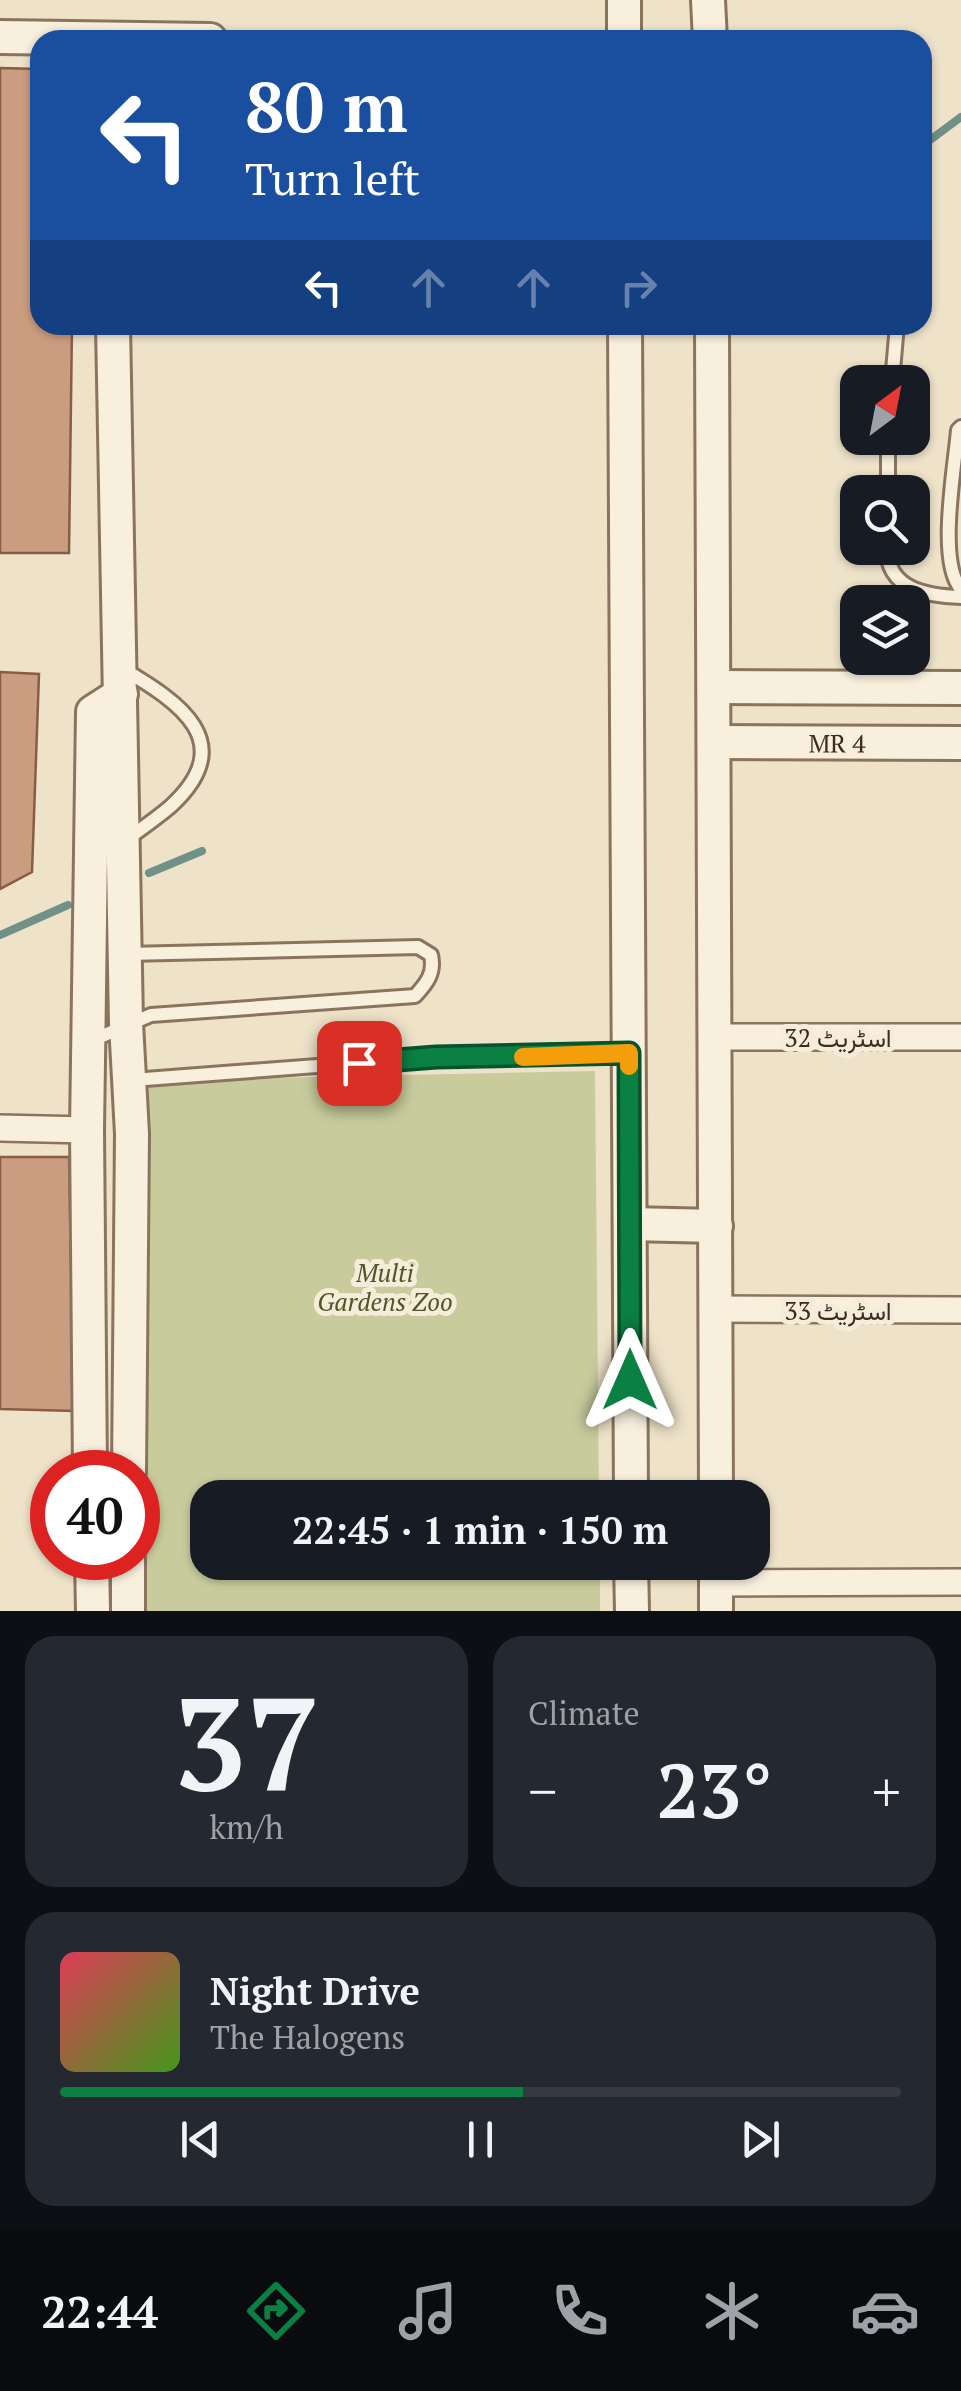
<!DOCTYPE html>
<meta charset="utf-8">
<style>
:root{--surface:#171b24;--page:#242831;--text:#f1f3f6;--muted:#9ea1a6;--line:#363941;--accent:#0b8043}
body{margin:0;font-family:"PT Serif",Vazirmatn,serif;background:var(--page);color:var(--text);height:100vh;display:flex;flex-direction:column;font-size:38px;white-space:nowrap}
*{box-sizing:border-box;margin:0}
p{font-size:32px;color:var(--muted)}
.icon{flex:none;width:55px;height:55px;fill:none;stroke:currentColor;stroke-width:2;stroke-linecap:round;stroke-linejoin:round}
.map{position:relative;height:1611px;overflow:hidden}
.panel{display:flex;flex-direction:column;gap:25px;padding:25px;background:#0d0f14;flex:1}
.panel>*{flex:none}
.hud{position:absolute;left:30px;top:30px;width:902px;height:305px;border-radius:30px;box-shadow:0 2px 8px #0004;background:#1a4fa0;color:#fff;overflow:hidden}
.needle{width:65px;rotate:32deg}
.buttons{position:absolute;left:840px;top:365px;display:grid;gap:20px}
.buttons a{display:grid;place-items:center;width:90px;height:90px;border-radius:20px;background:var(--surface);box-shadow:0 2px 8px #0004;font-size:50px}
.speed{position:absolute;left:30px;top:1450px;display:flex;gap:20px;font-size:50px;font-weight:700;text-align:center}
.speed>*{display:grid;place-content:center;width:130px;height:130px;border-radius:50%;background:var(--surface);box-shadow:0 2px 8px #0004;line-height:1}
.speed .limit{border:15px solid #d22;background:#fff;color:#111}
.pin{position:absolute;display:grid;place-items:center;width:85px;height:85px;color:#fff;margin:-42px;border-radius:20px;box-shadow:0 5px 15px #0006}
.me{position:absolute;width:110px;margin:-55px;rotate:0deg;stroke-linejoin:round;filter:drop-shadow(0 0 8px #0008)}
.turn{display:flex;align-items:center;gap:35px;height:210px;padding:0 50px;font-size:45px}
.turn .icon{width:130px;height:130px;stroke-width:2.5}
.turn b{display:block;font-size:70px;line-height:85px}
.lanes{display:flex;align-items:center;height:95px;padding:0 50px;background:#0003;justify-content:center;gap:50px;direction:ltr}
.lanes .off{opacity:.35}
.big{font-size:75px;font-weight:600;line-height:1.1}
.panel .card{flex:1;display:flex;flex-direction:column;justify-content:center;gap:15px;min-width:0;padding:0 35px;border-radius:30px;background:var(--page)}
.panel .dial{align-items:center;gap:0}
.dial b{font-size:130px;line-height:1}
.song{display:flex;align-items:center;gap:30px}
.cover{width:120px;height:120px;border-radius:15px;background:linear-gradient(135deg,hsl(350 70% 55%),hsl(100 70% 35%))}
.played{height:10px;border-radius:5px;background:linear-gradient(90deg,var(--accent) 55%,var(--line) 55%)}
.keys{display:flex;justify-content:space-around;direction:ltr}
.heat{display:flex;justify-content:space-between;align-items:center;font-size:55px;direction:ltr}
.panel .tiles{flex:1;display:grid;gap:25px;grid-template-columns:1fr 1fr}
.card:last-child{grid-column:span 2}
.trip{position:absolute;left:190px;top:1480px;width:580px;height:100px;border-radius:30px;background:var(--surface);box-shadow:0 2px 8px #0004;font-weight:600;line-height:100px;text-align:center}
.menu{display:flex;height:160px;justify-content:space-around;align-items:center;background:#090b0e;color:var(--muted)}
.menu .icon{width:70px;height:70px}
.menu .selected{color:var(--accent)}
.menu b{font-size:45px;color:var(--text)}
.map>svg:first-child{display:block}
.green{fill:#c8cc9d}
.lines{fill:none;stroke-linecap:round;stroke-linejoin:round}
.stream{stroke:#709188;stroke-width:8}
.building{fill:#cb9d80;stroke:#895d44;stroke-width:2.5}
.service-casing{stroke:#8a745e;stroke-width:18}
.minor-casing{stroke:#8a745e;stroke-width:30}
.tertiary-casing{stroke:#8a745e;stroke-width:38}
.service{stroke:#f8efdd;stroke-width:12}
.minor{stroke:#f8efdd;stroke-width:25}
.tertiary{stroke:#f8efdd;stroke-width:32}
.route-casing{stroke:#07532c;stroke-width:25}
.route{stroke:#0b8043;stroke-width:18}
.slow{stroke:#f59e0b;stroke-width:18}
.labels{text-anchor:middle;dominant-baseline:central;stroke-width:10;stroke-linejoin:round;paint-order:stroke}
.street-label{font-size:25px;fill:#3b2d21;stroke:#f5ecd9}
.park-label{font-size:25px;font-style:italic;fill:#4d5728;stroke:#f5ecd9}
</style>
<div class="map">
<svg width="961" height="1611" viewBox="0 0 961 1611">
<rect width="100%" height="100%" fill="#eee2c9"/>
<path class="green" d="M595 1071 599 1497 208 1498V1562L600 1563V1611H127L138 1558 129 1081Z"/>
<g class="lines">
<path class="stream" d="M922 146 961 117
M149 873 202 851
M0 935 68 905"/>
</g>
<path class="building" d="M0 68 40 69V325H72L69 553H0Z
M0 672 39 674 32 872 0 889Z
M0 1157H69L74 1411 0 1409Z"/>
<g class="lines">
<g class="service-casing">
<path id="service" d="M892 382 897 325
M961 427 958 430C955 467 937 562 961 589
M888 492V438
M887 548C887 590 928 596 961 597
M123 669C179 702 240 742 171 806 157 818 141 829 126 840
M93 1040 151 1015 415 996C427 983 435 973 431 955L418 947 127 954
M132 1080 436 1057 626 1053"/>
</g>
<g class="minor-casing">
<path id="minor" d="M716 1037H961
M0 1128 87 1130
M716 1309 961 1310
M716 1583 961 1582"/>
</g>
<g class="tertiary-casing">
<g id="tertiary">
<path d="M624 0V40"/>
<path d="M708 0 710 40"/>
<path d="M0 37 210 40"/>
<path d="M113 325 126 1023 132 1134 129 1472"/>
<path d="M625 325 631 1498"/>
<path d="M712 325 716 1498"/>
<path d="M715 687 961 688"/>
<path id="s1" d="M715 742 961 743"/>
<path d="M630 1224 716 1226"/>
<path d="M90 1472 87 1130 93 712 121 694"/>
<path d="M92 1558 93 1611"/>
<path d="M631 1562 632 1611"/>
<path d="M716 1562V1611"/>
<path d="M128 1611V1558"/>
</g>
</g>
<use href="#service" class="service"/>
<use href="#minor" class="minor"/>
<use href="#tertiary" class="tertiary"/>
</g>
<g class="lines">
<g class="route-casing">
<path id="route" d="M359 1063 436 1057 629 1053 630 1380"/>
</g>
<use href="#route" class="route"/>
<path class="slow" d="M523 1057 629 1053V1066"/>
</g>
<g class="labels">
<g class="street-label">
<text stroke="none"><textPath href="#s1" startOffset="122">MR 4</textPath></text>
<text x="838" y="1037">اسٹریٹ 32</text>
<text x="838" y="1310">اسٹریٹ 33</text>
</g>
<g class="park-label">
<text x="385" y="1272">Multi<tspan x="385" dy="29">Gardens Zoo</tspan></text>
</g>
</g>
</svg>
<div class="buttons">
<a><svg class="needle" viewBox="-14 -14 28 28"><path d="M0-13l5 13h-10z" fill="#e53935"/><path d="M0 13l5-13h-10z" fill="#9ea1a6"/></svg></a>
<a><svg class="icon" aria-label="search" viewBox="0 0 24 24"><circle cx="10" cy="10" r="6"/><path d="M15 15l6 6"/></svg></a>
<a><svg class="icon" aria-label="layers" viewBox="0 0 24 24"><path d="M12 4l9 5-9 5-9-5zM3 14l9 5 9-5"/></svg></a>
</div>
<div class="speed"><div class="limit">40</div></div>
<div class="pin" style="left:359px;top:1063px;background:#d93025"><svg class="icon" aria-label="arrive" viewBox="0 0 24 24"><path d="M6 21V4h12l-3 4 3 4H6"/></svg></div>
<svg class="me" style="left:630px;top:1380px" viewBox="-20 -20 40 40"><path d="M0-17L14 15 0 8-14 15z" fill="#0b8043" stroke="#fff" stroke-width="4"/></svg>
<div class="trip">22:45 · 1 min · 150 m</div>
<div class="hud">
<div class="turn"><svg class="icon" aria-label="left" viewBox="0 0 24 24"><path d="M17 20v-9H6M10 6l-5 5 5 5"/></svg><div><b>80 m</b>Turn left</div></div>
<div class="lanes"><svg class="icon" aria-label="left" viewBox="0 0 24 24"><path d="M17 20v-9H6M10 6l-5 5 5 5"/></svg><svg class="icon off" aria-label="ahead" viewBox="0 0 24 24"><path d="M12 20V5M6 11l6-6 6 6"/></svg><svg class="icon off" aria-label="ahead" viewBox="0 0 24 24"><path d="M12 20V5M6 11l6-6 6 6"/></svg><svg class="icon off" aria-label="right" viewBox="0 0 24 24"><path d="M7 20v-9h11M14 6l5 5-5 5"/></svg></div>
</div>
</div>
<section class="panel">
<div class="tiles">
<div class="card dial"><b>37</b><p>km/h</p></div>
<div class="card"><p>Climate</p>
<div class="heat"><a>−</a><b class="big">23°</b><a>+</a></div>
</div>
<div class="card">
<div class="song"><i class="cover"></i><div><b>Night Drive</b><p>The Halogens</p></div></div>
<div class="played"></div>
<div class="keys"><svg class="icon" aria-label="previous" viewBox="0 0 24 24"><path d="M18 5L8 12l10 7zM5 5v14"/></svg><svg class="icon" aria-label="pause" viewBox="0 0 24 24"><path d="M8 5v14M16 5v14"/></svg><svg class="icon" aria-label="next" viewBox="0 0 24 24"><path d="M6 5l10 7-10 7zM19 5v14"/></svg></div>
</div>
</div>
</section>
<nav class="menu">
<b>22:44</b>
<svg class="icon selected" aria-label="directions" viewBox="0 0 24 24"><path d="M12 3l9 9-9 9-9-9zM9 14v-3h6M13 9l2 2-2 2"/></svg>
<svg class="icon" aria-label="music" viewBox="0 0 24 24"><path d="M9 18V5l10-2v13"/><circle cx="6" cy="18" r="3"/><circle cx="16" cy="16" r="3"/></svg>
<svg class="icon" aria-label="phone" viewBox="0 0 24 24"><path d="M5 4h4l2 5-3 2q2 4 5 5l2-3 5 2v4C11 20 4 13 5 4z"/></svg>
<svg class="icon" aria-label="climate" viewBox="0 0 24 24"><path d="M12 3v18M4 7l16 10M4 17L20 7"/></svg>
<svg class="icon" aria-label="car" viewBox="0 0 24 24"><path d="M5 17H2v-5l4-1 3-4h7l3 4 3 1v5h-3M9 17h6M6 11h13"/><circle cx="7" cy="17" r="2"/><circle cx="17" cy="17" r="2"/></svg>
</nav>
